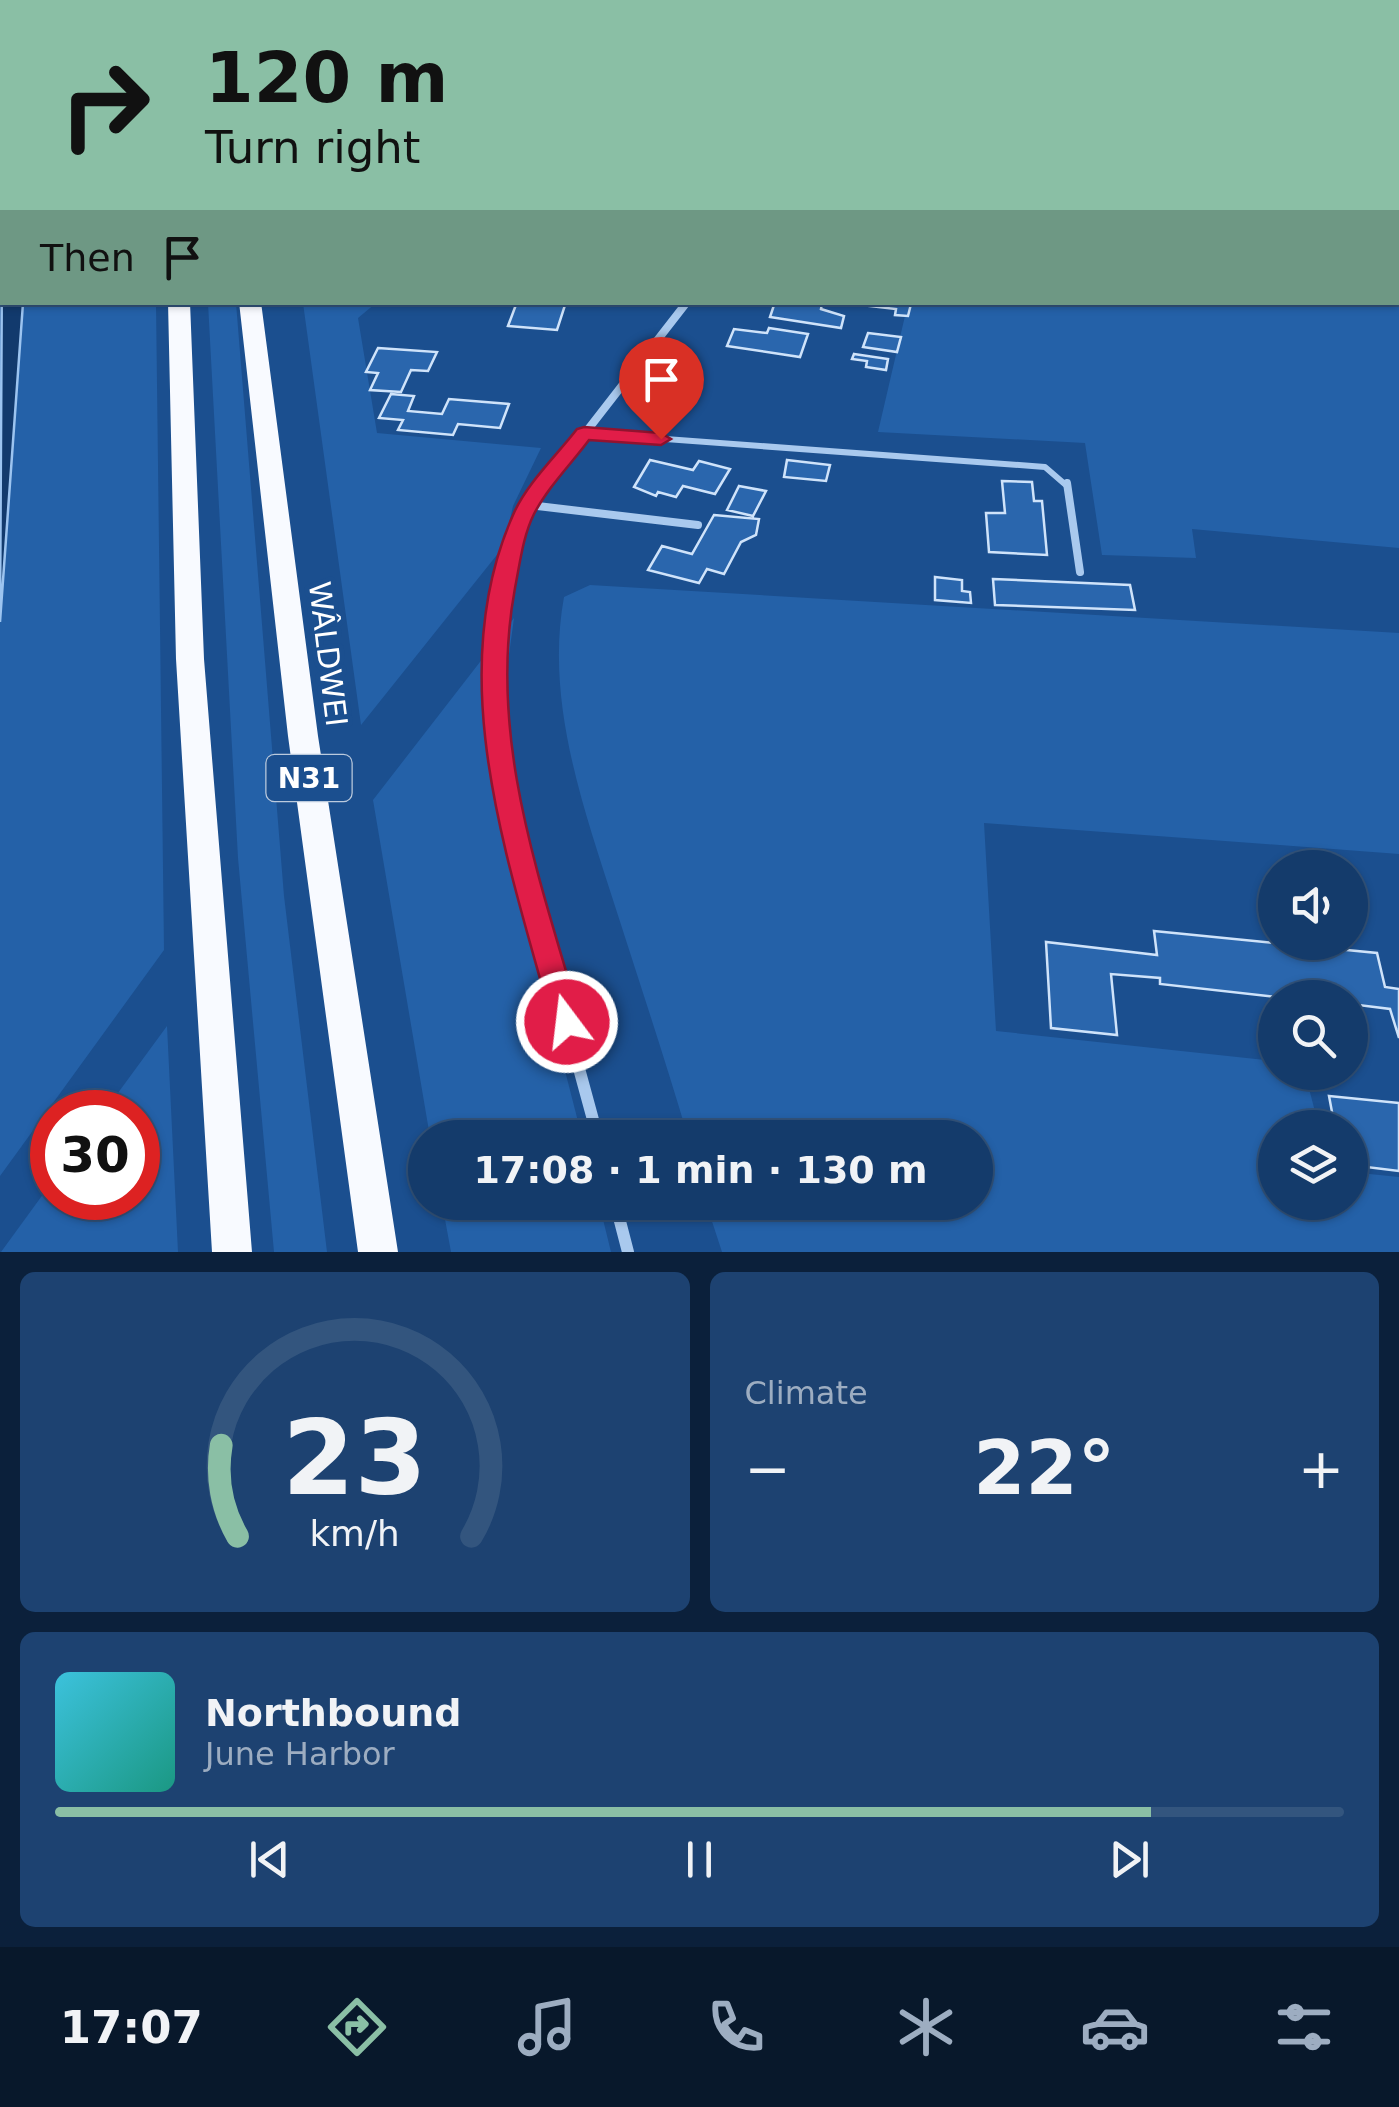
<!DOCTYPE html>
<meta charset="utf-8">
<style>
:root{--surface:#143b6b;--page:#1d4271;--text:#f1f3f6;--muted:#9dadc1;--line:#33557e;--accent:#8abfa5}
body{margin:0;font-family:"DejaVu Sans",sans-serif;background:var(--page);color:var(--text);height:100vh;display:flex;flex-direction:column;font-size:38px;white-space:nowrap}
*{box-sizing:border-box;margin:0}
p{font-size:32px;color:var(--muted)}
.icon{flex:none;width:55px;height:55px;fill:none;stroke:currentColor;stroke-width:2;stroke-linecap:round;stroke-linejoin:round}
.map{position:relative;height:1252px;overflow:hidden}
.drawer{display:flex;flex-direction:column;gap:20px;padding:20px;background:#0b203b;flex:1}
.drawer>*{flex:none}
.top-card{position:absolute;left:0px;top:0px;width:1400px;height:305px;box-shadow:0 2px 8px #0004,0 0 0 2px var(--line);background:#8abfa5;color:#111;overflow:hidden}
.fabs{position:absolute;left:1258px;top:850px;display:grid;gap:20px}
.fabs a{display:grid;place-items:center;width:110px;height:110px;border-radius:50%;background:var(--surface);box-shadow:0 2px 8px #0004,0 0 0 2px var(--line);font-size:50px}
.speed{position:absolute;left:30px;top:1090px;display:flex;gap:20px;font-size:50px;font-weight:700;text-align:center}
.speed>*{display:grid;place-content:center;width:130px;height:130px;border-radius:50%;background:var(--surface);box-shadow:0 2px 8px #0004,0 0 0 2px var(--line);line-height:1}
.speed .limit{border:15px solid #d22;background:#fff;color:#111}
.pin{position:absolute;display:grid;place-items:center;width:85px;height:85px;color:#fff;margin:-102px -42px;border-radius:50% 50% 50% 0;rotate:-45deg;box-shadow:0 0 10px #0007}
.pin .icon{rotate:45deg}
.me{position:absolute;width:110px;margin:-55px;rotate:345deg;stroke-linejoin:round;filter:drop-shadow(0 0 8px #0008)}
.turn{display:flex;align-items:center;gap:35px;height:210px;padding:0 40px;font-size:45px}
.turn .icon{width:130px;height:130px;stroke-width:2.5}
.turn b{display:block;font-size:70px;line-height:85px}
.then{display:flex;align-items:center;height:95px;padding:0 40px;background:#0003;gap:20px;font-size:38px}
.big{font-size:75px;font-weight:700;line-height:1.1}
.drawer .card{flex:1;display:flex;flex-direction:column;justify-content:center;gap:15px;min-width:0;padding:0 35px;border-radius:15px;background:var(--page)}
.drawer .dial{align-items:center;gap:0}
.dial svg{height:260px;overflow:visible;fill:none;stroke:var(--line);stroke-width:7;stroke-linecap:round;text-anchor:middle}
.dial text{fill:var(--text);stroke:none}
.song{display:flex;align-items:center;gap:30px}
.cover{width:120px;height:120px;border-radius:15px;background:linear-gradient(135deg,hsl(190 70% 55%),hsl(170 70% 35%))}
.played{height:10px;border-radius:5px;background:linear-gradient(90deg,var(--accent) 85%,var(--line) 85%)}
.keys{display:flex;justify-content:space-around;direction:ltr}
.heat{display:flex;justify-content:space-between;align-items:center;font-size:55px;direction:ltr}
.drawer .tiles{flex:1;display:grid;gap:20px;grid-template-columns:1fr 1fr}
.card:last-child{grid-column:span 2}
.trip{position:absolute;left:408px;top:1120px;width:585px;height:100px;border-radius:50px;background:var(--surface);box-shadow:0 2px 8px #0004,0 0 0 2px var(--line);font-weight:700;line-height:100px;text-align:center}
.tab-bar{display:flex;height:160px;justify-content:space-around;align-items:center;background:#08182b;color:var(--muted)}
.tab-bar .icon{width:70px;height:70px}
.tab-bar .on{color:var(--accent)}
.tab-bar b{font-size:45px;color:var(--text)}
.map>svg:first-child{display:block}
.green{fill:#2461a8}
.water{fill:#123a6d;stroke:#9cc4f0;stroke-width:2.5}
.building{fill:#2a66ad;stroke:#cfe3fa;stroke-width:2.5}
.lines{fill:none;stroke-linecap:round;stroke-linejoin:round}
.service-far1{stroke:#a9c9ee;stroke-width:6}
.service{stroke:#a9c9ee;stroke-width:8}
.minor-far2{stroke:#a9c9ee;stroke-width:8}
.minor-far1{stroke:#a9c9ee;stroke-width:10}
.minor{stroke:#a9c9ee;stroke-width:12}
.trunk{fill:#f8faff;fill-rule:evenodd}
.route{fill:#e11d48;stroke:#92132f;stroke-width:2.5}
.labels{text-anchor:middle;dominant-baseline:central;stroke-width:10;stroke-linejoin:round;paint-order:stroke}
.shield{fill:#1b4f8f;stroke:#bbcadd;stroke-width:2.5}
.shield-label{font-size:28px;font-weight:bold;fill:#fff}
.street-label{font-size:30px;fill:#fff;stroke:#1b4f8f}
</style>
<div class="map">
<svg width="1399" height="1252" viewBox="0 0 1399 1252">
<rect width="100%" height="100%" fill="#1b4f8f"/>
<path class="green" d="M270 0H708L707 2Z
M932 0H1399V548L1192 529 1196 558 1102 555 1085 443 878 432 908 303 1398 302V2Z
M7 303H156L164 950 0 1176V337Z
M208 303H236L284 896 327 1252H274L238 858Z
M303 303H376L358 318 377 433 541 448 513 506 504 546 361 725Z
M590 585 1399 633V854L984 823 996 1031 1275 1061V1072L1305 1073 1319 1127 1275 1128V1202H1350V1172L1399 1177V1252H722L706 1203 975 1202V1138L688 1137C665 1059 639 981 614 903 583 806 545 701 564 597Z
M514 618 505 684V837L582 1137H430L373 800Z
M167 1026 178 1252H1L52 1182V1198H138V1112H104Z
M442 1203H599L611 1252H451Z"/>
<path class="water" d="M2 257V302L23 303 0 622Z"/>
<path class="building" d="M517 302H580L565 305 557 330 508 326Z
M775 302 822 303 821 309 844 316 841 328 770 317Z
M835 302H902L911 304 908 316 895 315 896 309Z
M769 328 808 334 800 357 727 346 734 329 767 333Z
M868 333 901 337 897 352 863 347Z
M378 348 437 352 428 371 411 370 401 392 370 390 378 373 366 372Z
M854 354 888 359 886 370 866 367 867 361 852 359Z
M391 394 414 396 408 411 442 414 449 399 509 404 500 428 458 424 453 435 398 430 403 420 379 418Z
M650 460 693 470 699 461 730 469 715 494 683 486 676 497 658 492 656 496 634 487Z
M787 460 830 465 826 481 784 477Z
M1002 481 1032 482 1034 501H1042L1047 555 989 552 986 513H1005Z
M739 486 766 491 753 516 727 510Z
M714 515 759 519 756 535 741 542 724 574 707 569 699 583 648 570 662 546 692 554Z
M935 577 962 580V591L970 592 971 603 935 600Z
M993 579 1130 585 1135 610 995 605Z
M1154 931 1377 953 1385 987 1399 989V1038L1390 1009 1350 1004V998H1285L1160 984V978L1111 974 1117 1035 1051 1028 1046 942 1157 955Z
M1329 1096 1399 1103V1171L1350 1165V1128H1335Z"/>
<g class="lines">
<path class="service-far1" d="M584 433 1045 467 1067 486"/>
<path class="service" d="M1067 483 1080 572
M529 505 698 525"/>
<path class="minor-far2" d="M544 486 687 302"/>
<path class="minor-far1" d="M512 826C485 726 480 568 546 483"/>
<path class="minor" d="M512 823 598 1138
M615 1202 628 1252"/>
<path class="trunk" d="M177 0H193V2H177Z
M225 0H241V2H225Z
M168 302H190L204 659 252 1252H212L176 659Z
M239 302H261L318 736 398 1252H358L288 736Z"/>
</g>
<path class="route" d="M584 427 661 433 671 439 661 445 589 440C572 463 548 487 534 514 523 536 520 563 515 588 487 738 540 879 581 1022L577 1031 567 1035 557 1031 552 1022C509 862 441 677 513 515 526 484 557 455 577 429Z"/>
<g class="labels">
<rect class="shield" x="266.5" y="755" width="85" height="46" rx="8"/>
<g class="shield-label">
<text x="309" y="778">N31</text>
</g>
<g class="street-label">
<text transform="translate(328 654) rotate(83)">WÂLDWEI</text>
</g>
</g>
</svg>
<div class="fabs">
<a><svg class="icon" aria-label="sound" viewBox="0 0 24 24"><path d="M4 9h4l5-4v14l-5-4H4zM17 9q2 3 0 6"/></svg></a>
<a><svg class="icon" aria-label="search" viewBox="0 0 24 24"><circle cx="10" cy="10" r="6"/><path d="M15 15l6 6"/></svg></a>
<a><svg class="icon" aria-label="layers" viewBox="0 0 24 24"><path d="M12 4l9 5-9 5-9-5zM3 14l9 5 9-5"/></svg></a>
</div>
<div class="speed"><div class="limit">30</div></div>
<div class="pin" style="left:661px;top:439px;background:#d93025"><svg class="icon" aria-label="arrive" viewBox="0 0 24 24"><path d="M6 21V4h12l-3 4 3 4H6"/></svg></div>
<svg class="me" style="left:567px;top:1022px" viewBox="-20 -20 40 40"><circle r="17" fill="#e11d48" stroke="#fff" stroke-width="3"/><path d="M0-11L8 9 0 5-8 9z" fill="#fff"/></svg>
<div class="trip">17:08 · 1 min · 130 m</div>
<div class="top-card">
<div class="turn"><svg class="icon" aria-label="right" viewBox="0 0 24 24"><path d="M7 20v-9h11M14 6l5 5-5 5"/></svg><div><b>120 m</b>Turn right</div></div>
<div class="then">Then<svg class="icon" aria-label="arrive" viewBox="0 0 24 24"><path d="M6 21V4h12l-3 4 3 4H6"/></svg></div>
</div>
</div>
<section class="drawer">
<div class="tiles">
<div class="card dial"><svg viewBox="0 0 100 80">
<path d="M14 69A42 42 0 1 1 86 69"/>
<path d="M14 69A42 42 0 0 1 9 41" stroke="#8abfa5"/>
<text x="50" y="56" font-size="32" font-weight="700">23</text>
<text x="50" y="72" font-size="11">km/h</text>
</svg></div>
<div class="card"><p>Climate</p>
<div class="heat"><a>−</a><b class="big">22°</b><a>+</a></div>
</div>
<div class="card">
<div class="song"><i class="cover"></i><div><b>Northbound</b><p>June Harbor</p></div></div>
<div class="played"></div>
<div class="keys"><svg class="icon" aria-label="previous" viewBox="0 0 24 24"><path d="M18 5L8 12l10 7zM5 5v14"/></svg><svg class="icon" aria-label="pause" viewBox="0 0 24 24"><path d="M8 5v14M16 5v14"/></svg><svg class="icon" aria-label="next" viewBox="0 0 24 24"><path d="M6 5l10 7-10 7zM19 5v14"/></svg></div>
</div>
</div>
</section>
<nav class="tab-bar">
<b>17:07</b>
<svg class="icon on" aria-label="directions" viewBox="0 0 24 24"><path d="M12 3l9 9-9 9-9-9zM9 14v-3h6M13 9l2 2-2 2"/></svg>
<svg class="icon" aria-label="music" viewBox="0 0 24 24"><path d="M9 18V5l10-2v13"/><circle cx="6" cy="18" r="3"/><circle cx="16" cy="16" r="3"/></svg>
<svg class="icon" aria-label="phone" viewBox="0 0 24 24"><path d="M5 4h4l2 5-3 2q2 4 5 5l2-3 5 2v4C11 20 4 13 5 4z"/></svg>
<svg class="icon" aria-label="climate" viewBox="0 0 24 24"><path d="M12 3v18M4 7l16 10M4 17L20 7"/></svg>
<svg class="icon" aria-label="car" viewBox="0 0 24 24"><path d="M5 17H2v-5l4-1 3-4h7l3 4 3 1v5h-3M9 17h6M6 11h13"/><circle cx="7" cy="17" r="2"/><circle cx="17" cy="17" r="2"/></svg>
<svg class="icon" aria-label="filters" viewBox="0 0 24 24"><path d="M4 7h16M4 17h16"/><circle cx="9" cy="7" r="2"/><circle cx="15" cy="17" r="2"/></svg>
</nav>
